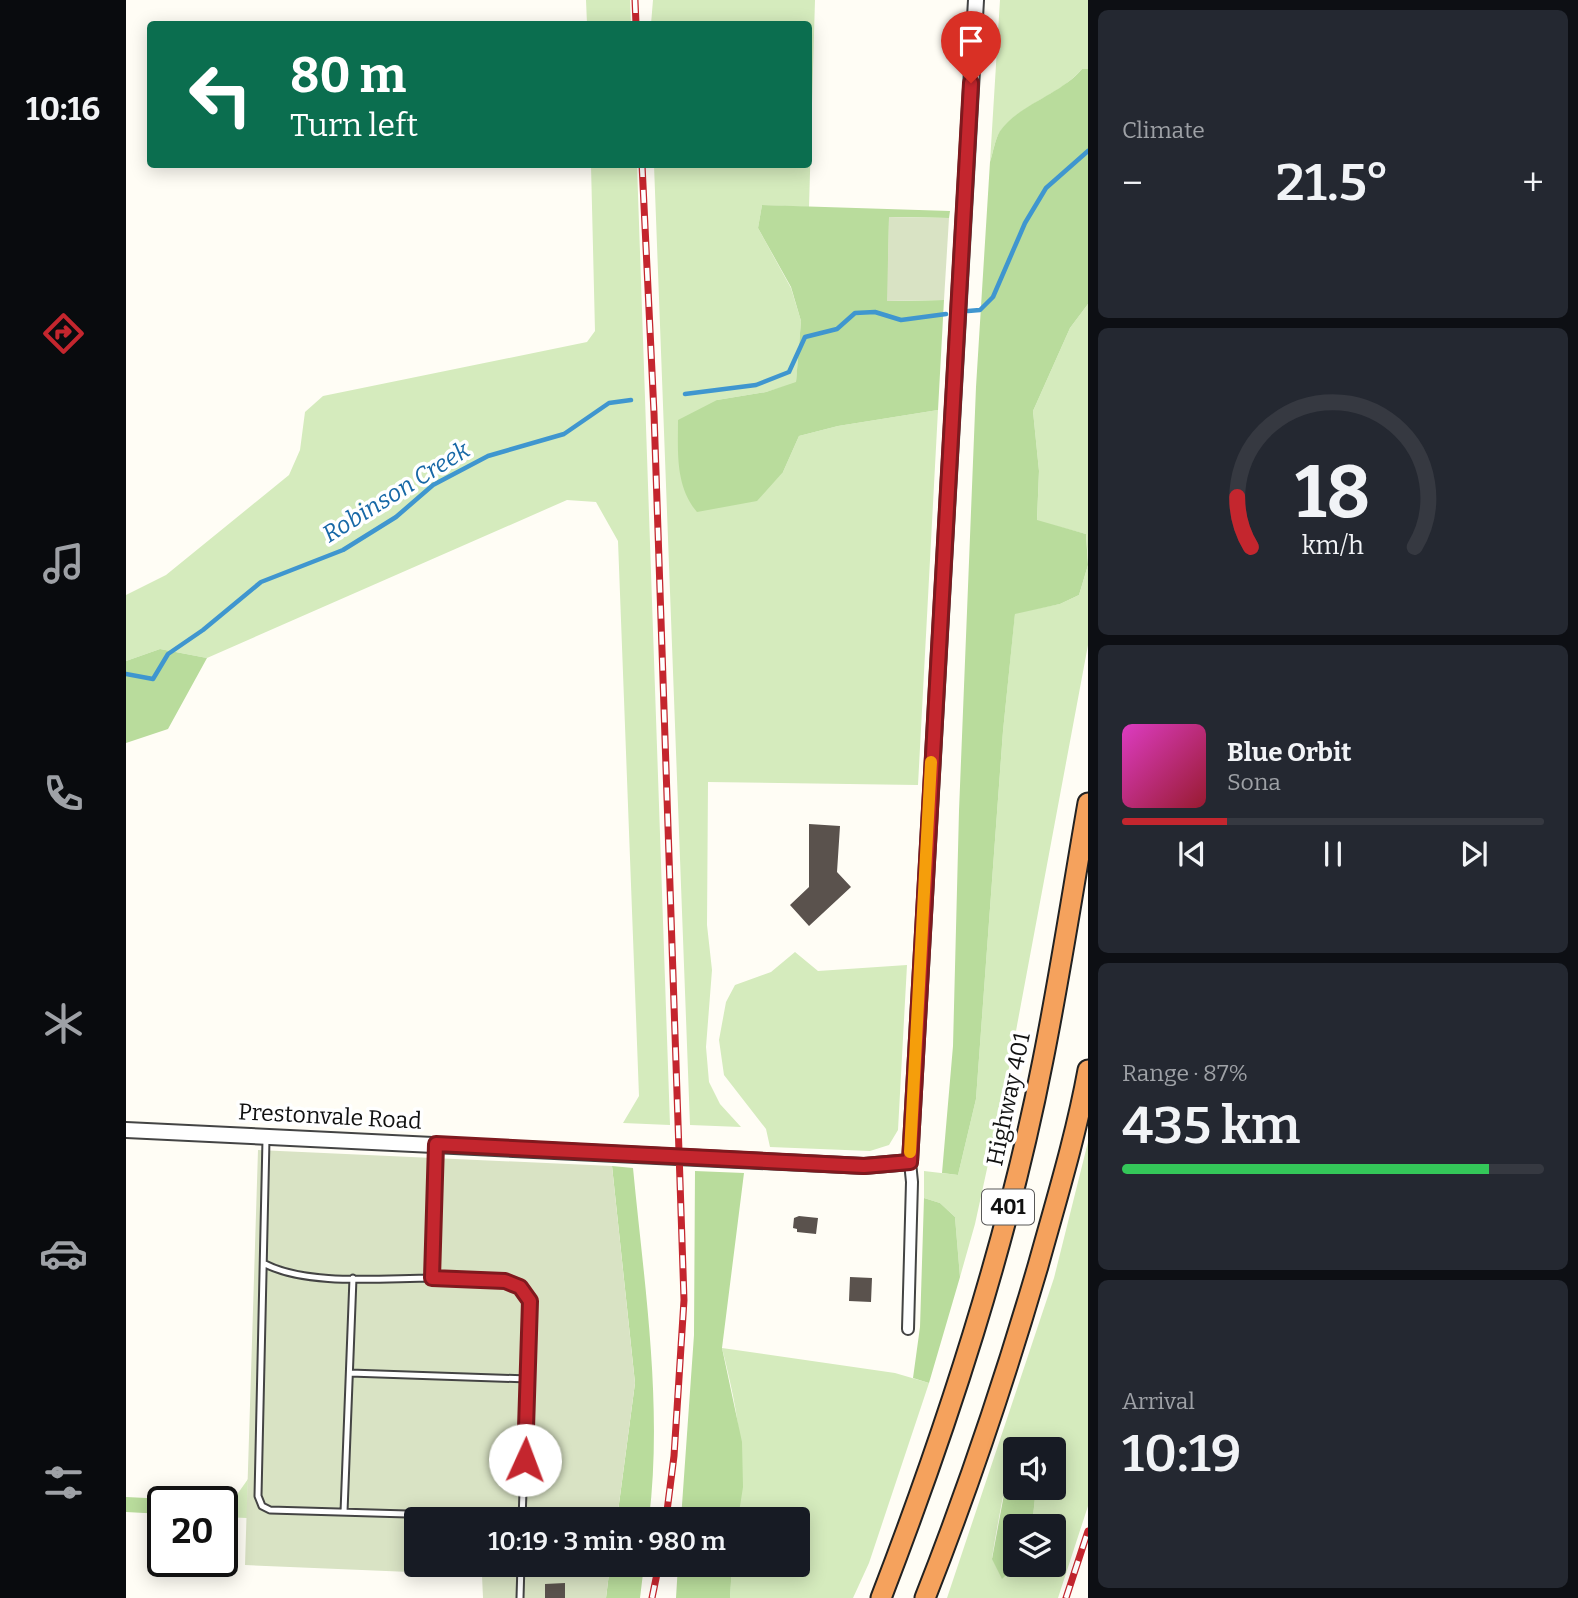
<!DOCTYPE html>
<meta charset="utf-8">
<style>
:root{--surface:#171b24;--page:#242831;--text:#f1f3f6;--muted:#9ea1a6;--line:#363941;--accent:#c4262e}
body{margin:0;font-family:Bitter,serif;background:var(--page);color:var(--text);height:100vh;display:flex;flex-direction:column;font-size:26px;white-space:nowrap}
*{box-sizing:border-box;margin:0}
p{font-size:23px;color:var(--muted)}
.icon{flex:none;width:38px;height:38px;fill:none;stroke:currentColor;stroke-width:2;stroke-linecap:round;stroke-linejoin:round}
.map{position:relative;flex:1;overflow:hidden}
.sheet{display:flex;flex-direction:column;gap:10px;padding:10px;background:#0d0f14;width:490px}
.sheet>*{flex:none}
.banner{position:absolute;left:21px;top:21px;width:665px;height:147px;border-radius:7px;box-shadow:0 4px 18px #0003;background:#0b6e4f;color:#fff;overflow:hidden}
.tools{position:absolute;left:877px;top:1437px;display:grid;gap:14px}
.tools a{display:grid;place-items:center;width:63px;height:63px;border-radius:7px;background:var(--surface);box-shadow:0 4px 18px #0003;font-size:35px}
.speed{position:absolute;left:21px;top:1486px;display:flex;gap:14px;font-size:35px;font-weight:700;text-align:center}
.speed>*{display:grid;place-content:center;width:91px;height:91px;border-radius:50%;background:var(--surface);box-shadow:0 4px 18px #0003;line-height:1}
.speed .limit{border:4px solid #111;border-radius:10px;background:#fff;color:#111}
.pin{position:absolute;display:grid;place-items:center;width:60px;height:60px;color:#fff;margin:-72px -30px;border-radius:50% 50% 50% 0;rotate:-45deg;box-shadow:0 0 7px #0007}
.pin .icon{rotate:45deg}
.me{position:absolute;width:77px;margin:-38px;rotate:2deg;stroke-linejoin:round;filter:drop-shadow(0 0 5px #0008)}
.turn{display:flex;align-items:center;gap:24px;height:147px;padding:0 28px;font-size:32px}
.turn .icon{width:91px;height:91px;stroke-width:2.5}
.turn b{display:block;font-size:49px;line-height:60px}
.big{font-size:52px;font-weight:600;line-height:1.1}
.sheet .tile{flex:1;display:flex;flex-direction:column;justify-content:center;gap:10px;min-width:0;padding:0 24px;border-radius:10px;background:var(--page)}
.sheet .dial{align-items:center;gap:0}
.dial svg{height:182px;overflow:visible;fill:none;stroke:var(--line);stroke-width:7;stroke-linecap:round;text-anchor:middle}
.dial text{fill:var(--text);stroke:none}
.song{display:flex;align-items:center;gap:21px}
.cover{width:84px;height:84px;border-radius:10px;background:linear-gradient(135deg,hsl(310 70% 55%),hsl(350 70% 35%))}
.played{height:7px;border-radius:4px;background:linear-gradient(90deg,var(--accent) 25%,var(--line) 25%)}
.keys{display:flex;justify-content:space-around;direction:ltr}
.heat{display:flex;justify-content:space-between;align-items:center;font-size:38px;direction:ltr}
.charge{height:10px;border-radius:5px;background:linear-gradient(90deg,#34c759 87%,var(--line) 0)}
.trip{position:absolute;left:278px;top:1507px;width:406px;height:70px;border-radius:7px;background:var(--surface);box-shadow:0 4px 18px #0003;font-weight:600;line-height:70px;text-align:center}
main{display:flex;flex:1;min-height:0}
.menu{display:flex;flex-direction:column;width:126px;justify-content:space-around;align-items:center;background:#090b0e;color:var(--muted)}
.menu .icon{width:49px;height:49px}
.menu .current{color:var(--accent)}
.menu b{font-size:32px;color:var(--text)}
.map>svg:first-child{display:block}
.green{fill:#d5ebbd;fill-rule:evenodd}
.forest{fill:#b9dc9c}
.cemetery{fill:#d9e3c4}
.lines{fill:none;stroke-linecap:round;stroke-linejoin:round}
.stream{stroke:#3f96cf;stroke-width:4.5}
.building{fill:#5a524d}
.service-casing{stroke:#444;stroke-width:9}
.minor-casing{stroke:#444;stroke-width:14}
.tertiary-casing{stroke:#444;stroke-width:18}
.motorway-casing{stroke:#222;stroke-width:23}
.service{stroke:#fff;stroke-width:5}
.minor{stroke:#fff;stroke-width:10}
.tertiary{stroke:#fff;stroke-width:14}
.motorway{stroke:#f5a25d;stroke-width:19}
.rail-casing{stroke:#c4262e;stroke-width:7}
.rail{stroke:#fff;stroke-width:4.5;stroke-dasharray:13;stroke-linecap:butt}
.route-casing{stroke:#7f191e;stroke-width:18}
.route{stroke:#c4262e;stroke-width:12}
.slow{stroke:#f59e0b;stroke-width:12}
.labels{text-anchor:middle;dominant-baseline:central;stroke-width:7;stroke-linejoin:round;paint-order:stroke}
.shield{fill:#fff;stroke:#585858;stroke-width:2}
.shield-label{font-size:21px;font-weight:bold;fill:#111}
.street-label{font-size:23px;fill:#111;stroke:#fff}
.water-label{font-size:24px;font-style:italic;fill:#1768a6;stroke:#fff}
</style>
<main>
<nav class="menu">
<b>10:16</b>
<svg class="icon current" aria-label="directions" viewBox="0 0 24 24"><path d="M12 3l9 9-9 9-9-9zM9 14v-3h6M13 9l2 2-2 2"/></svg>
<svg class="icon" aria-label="music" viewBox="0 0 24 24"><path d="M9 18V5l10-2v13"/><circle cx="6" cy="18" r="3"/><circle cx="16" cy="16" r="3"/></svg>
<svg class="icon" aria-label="phone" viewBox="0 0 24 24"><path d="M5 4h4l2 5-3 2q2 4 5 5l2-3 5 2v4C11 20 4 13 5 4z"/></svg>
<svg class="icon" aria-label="climate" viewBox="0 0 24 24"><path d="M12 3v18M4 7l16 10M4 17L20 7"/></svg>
<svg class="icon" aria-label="car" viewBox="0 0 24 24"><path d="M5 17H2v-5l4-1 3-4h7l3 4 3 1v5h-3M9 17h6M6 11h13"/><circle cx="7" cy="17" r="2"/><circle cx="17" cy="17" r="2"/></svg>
<svg class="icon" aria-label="filters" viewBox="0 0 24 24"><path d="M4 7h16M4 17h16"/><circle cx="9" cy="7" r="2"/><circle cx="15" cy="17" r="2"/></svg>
</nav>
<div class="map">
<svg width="962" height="1598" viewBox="0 0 962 1598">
<rect width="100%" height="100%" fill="#fffdf5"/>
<path class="green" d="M460 0H504L505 24H461Z
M527 0H689L683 207 636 205 632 228 665 288 675 321 670 383 640 392 591 400 657 472 673 436 712 426 812 410 792 785 582 782 581 925 586 970 580 1047 583 1082 594 1104 615 1127 564 1125 528 165 682 164V24H525Z
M874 0H962V69H956C934 95 897 103 875 130 869 138 867 153 864 162Z
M465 165H511L544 1125 497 1123 513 1096 492 541 470 502 441 500 81 658 34 649 0 661V595L40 575 163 475 174 450 179 412 197 396 461 342 469 331Z
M962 304V559L960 534 911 521 913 471 907 411 944 328Z
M962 565V645L884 1063 849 1224 834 1277 829 1217 814 1203 798 1198V1171L832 1175 850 1099 877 731 889 613 934 604 953 595Z
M669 952 692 971 781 965 772 1130 763 1145 744 1151 644 1147 640 1129 598 1075 593 1040 600 1002 609 985 645 972Z
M962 1142V1506L932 1598H821L928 1278ZM906 1446 928 1449V1488H910L906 1526H928V1564L889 1567 866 1558C870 1532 875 1507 880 1481 883 1469 889 1462 889 1449Z
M596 1348 769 1373 803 1383 743 1563 727 1598H604L606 1565 672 1564V1519H612C621 1457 611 1408 596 1348Z
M122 1479 121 1518 96 1517V1503L110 1496Z"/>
<path class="forest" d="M956 69H962V304L944 328 907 411 913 471 911 520 960 534 962 565 953 595 934 604 889 614 877 731 850 1099 832 1175 816 1173 827 1046 833 811 850 387 864 162C867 153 869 139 874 131 895 103 934 95 956 69Z
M636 205 824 211 823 218 763 217 762 301 818 300 812 410 712 426 673 436 657 472 631 501 571 512C549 486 552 452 552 420L591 400 640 392 670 382 675 321 665 287 632 228Z
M34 649 81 658 42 729 0 743V661Z
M486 1166 507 1168C518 1283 537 1403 523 1519H491L509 1383Z
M569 1171 618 1173 596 1348 616 1442 617 1487 612 1519H555L568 1335Z
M798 1198 814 1203 829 1217 834 1277 803 1383 787 1378 794 1327Z
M889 1462V1488H910L906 1526H889L890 1565 876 1579 866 1559 882 1473Z
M0 1497 41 1499 37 1502V1514L0 1512Z
M484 1565H518L514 1598H480Z
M552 1565H606L604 1598H550Z"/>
<path class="cemetery" d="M763 217 823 218 818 300 761 301Z
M132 1150 486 1166 509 1383 491 1519H290V1564L484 1565 480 1598H357L356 1575 119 1565Z"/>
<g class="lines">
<path class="stream" d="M842 311 854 310 867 297 899 223 920 188 962 151
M559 394 630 385 663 372 679 337 711 329 729 313 749 312 775 320 820 314
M0 674 27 679 42 654 77 630 135 582 217 550 270 517 307 485 362 456 438 434 483 403 505 400"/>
</g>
<path class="building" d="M683 824 714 826 711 872 725 887 683 926 664 905 683 887Z
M673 1216 692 1218 690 1234 671 1232V1229L667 1228 668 1218Z
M724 1277 746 1278 745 1302 723 1301Z
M439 1583V1598H419V1584Z"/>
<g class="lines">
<g class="service-casing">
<path id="service" d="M140 1139 132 1496 136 1506 144 1510 385 1517 397 1514
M310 1147 306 1278 379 1281 394 1287 404 1301 396 1519
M139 1264C182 1286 257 1278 306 1278
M224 1373 402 1379
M218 1512 227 1278
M394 1598 395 1564"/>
</g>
<g class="minor-casing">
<path id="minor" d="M782 1329 786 1182 784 1162"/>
</g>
<g class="tertiary-casing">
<path id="tertiary" d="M0 1130 738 1166 784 1162 850 0"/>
</g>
<g class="motorway-casing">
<path id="motorway" d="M755 1598C822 1424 881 1244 917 1060 934 975 947 889 962 803
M799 1598C842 1489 879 1379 912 1266 930 1201 950 1136 962 1070"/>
</g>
<use href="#service" class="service"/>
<use href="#minor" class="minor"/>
<use href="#tertiary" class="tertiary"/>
<use href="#motorway" class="motorway"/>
<g class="rail-casing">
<path id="rail" d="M509 0 510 24
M516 164 528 413 558 1300 548 1456 540 1519
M526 1598 533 1564
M940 1598 962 1531"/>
</g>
<use href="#rail" class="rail"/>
</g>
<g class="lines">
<g class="route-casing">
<path id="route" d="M399 1460 404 1301 394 1287 379 1281 306 1278 310 1144 738 1166 784 1162 845 83"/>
</g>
<use href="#route" class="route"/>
<path class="slow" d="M784 1152 805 762"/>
</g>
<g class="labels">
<rect class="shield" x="856" y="1189.5" width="52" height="35" rx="5"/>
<g class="shield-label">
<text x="882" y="1207">401</text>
</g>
<g class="street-label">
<text transform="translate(882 1099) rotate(-78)">Highway 401</text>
<text transform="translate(204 1116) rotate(3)">Prestonvale Road</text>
</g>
<g class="water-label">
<text transform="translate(270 492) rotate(-32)">Robinson Creek</text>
</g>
</g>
</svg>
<div class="tools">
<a><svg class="icon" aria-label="sound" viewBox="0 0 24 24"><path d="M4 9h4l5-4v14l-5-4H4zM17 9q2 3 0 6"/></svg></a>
<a><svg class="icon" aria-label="layers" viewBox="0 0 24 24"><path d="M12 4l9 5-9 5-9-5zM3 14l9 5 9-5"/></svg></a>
</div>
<div class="speed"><div class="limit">20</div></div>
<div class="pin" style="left:845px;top:83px;background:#d93025"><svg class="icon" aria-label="arrive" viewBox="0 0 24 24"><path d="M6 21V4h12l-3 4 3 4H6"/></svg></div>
<svg class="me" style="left:399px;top:1460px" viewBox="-20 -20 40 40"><circle r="19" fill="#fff"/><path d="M0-13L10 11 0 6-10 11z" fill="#c4262e"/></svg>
<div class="trip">10:19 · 3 min · 980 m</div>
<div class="banner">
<div class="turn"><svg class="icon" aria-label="left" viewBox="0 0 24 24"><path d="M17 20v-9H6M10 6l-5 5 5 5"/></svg><div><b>80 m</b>Turn left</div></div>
</div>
</div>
<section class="sheet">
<div class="tile"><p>Climate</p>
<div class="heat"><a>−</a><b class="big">21.5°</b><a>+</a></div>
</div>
<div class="tile dial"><svg viewBox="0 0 100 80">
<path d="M14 69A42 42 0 1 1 86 69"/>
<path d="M14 69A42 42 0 0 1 8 47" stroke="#c4262e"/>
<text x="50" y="56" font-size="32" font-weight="700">18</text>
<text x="50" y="72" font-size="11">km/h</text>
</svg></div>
<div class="tile">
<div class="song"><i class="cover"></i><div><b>Blue Orbit</b><p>Sona</p></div></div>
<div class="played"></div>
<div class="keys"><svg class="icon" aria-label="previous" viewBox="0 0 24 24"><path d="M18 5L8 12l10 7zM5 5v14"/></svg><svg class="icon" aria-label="pause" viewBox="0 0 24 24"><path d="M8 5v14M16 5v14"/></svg><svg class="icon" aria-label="next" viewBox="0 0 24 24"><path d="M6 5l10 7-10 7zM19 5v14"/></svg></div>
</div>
<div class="tile"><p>Range · 87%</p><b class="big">435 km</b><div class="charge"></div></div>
<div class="tile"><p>Arrival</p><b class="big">10:19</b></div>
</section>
</main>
